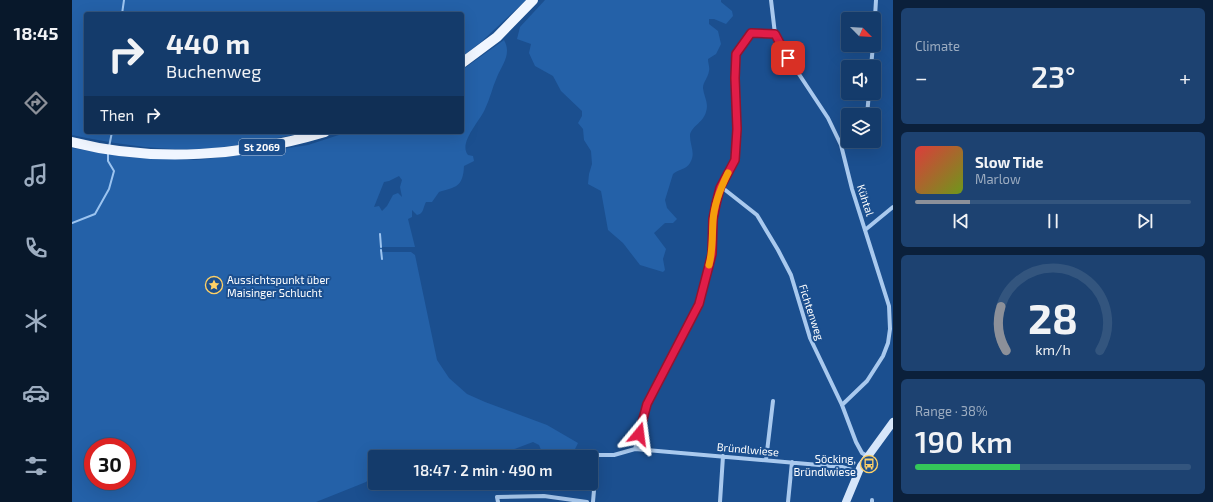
<!DOCTYPE html>
<meta charset="utf-8">
<style>
:root{--surface:#143b6b;--page:#1d4271;--text:#f1f3f6;--muted:#9dadc1;--line:#33557e;--accent:#8c9099}
body{margin:0;font-family:"Exo 2",sans-serif;background:var(--page);color:var(--text);height:100vh;display:flex;flex-direction:column;font-size:15px;white-space:nowrap}
*{box-sizing:border-box;margin:0}
p{font-size:13px;color:var(--muted)}
.icon{flex:none;width:22px;height:22px;fill:none;stroke:currentColor;stroke-width:2;stroke-linecap:round;stroke-linejoin:round}
.map{position:relative;flex:1;overflow:hidden}
.drawer{display:flex;flex-direction:column;gap:8px;padding:8px;background:#0b203b;width:320px}
.drawer>*{flex:none}
.top-card{position:absolute;left:12px;top:12px;width:380px;height:122px;border-radius:4px;box-shadow:0 4px 16px #0002,0 0 0 1px var(--line);background:#143b6b;color:var(--text);overflow:hidden}
.needle{width:26px;rotate:114deg}
.tools{position:absolute;left:769px;top:12px;display:grid;gap:8px}
.tools a{display:grid;place-items:center;width:40px;height:40px;border-radius:4px;background:var(--surface);box-shadow:0 4px 16px #0002,0 0 0 1px var(--line);font-size:20px}
.speed{position:absolute;left:12px;top:438px;display:flex;gap:8px;font-size:20px;font-weight:700;text-align:center}
.speed>*{display:grid;place-content:center;width:52px;height:52px;border-radius:50%;background:var(--surface);box-shadow:0 4px 16px #0002,0 0 0 1px var(--line);line-height:1}
.speed .limit{border:6px solid #d22;background:#fff;color:#111}
.pin{position:absolute;display:grid;place-items:center;width:34px;height:34px;color:#fff;margin:-17px;border-radius:8px;box-shadow:0 2px 6px #0006}
.me{position:absolute;width:44px;margin:-22px;rotate:16deg;stroke-linejoin:round;filter:drop-shadow(0 0 3px #0008)}
.turn{display:flex;align-items:center;gap:14px;height:84px;padding:0 16px;font-size:18px}
.turn .icon{width:52px;height:52px;stroke-width:2.5}
.turn b{display:block;font-size:28px;line-height:34px}
.then{display:flex;align-items:center;height:38px;padding:0 16px;background:#0003;gap:8px;font-size:15px}
.big{font-size:30px;font-weight:600;line-height:1.1}
.drawer .tile{flex:1;display:flex;flex-direction:column;justify-content:center;gap:6px;min-width:0;padding:0 14px;border-radius:6px;background:var(--page)}
.drawer .dial{align-items:center;gap:0}
.dial svg{height:104px;overflow:visible;fill:none;stroke:var(--line);stroke-width:7;stroke-linecap:round;text-anchor:middle}
.dial text{fill:var(--text);stroke:none}
.song{display:flex;align-items:center;gap:12px}
.cover{width:48px;height:48px;border-radius:6px;background:linear-gradient(135deg,hsl(0 70% 55%),hsl(80 70% 35%))}
.played{height:4px;border-radius:2px;background:linear-gradient(90deg,var(--accent) 20%,var(--line) 20%)}
.keys{display:flex;justify-content:space-around;direction:ltr}
.heat{display:flex;justify-content:space-between;align-items:center;font-size:22px;direction:ltr}
.charge{height:6px;border-radius:3px;background:linear-gradient(90deg,#34c759 38%,var(--line) 0)}
.trip{position:absolute;left:296px;top:450px;width:230px;height:40px;border-radius:4px;background:var(--surface);box-shadow:0 4px 16px #0002,0 0 0 1px var(--line);font-weight:600;line-height:40px;text-align:center}
main{display:flex;flex:1;min-height:0}
.tab-bar{display:flex;flex-direction:column;width:72px;justify-content:space-around;align-items:center;background:#08182b;color:var(--muted)}
.tab-bar .icon{width:28px;height:28px}
.tab-bar .on{color:var(--accent)}
.tab-bar b{font-size:18px;color:var(--text)}
.map>svg:first-child{display:block}
.green{fill:#2461a8;fill-rule:evenodd}
.lines{fill:none;stroke-linecap:round;stroke-linejoin:round}
.stream{stroke:#9cc4f0;stroke-width:2}
.street{stroke:#a9c9ee;stroke-width:4}
.secondary{stroke:#d6e6fa;stroke-width:8}
.primary{stroke:#f0f6ff;stroke-width:10}
.route-casing{stroke:#92132f;stroke-width:10}
.route{stroke:#e11d48;stroke-width:7}
.slow{stroke:#f59e0b;stroke-width:7}
.labels{text-anchor:middle;dominant-baseline:central;stroke-width:4;stroke-linejoin:round;paint-order:stroke}
.shield{fill:#1b4f8f;stroke:#bbcadd;stroke-width:1}
.shield-label{font-size:10px;font-weight:bold;fill:#fff}
.street-label{font-size:11px;fill:#fff;stroke:#1b4f8f}
.poi-label{font-size:11px;fill:#fff;stroke:#1b4f8f;text-anchor:start}
</style>
<main>
<nav class="tab-bar">
<b>18:45</b>
<svg class="icon on" aria-label="directions" viewBox="0 0 24 24"><path d="M12 3l9 9-9 9-9-9zM9 14v-3h6M13 9l2 2-2 2"/></svg>
<svg class="icon" aria-label="music" viewBox="0 0 24 24"><path d="M9 18V5l10-2v13"/><circle cx="6" cy="18" r="3"/><circle cx="16" cy="16" r="3"/></svg>
<svg class="icon" aria-label="phone" viewBox="0 0 24 24"><path d="M5 4h4l2 5-3 2q2 4 5 5l2-3 5 2v4C11 20 4 13 5 4z"/></svg>
<svg class="icon" aria-label="climate" viewBox="0 0 24 24"><path d="M12 3v18M4 7l16 10M4 17L20 7"/></svg>
<svg class="icon" aria-label="car" viewBox="0 0 24 24"><path d="M5 17H2v-5l4-1 3-4h7l3 4 3 1v5h-3M9 17h6M6 11h13"/><circle cx="7" cy="17" r="2"/><circle cx="17" cy="17" r="2"/></svg>
<svg class="icon" aria-label="filters" viewBox="0 0 24 24"><path d="M4 7h16M4 17h16"/><circle cx="9" cy="7" r="2"/><circle cx="15" cy="17" r="2"/></svg>
</nav>
<div class="map">
<svg width="821" height="502" viewBox="0 0 821 502">
<rect width="100%" height="100%" fill="#1b4f8f"/>
<path class="green" d="M0 0H454L409 42 390 57V14H14V132H235C200 139 163 147 127 149 87 151 39 143 0 135Z
M473 0H649V2L660 11 661 16 654 24 642 19H637V24L646 31 649 44 644 54 636 59C636 64 638 67 637 71 636 78 631 82 631 88 632 97 637 103 634 112 631 123 618 127 618 136 618 146 624 153 618 163 614 170 606 169 601 174L593 200 595 208 605 219 601 223H593L582 233 594 249 591 259 593 270 591 272 568 265 551 243 536 230 529 191 516 184 517 174 520 164 519 151 512 140 511 129 506 123 510 116V111L489 91 481 76 463 66 457 53 459 44 445 39 448 27Z
M432 40C440 54 430 65 425 77 420 88 418 99 413 109 408 121 386 143 396 155L401 156 402 161 392 166C391 187 384 187 367 192L360 202H354C351 207 352 214 345 215L340 210V217L336 219 343 247H310V252H339L343 255 365 360 377 378 395 394 413 402 475 425 506 443 501 453 495 457 487 455 472 457 467 445 461 442 429 454 428 457H303V473L294 482 244 502H0V148L55 157 124 160 179 154 236 145 276 132H390V70ZM327 176 330 180 328 187 330 197 326 193 321 195 315 206 310 211 307 206 302 207 312 182 317 181ZM21 447H55V481H21Z"/>
<g class="lines">
<path class="stream" d="M50 14 52 0
M37 147 40 132
M0 223 23 214 37 189 42 171 36 161V153
M308 234 309 247
M309 250 310 259"/>
<path class="street" d="M699 0 703 34 711 50 756 118 769 145 780 189 817 306 818 329 816 343 811 356 795 381 770 405
M802 34 804 0
M799 67 801 45
M795 115 797 93
M769 145 776 139
M648 188 652 189 685 215 706 250 719 275 738 338 770 405 784 442 790 453 795 456
M793 230 821 207
M563 449 575 404 627 304 640 254 641 219 648 188 663 160 665 129 663 78 664 54 679 33 703 34
M694 460 701 401
M800 500V502
M426 502 425 497 472 496 515 502
M521 502 525 455H542L563 449 770 467 786 472
M648 502 651 456
M716 502 720 462"/>
<path class="secondary" d="M774 502 789 466 821 422"/>
<path class="primary" d="M390 63 425 37 461 0
M0 142C82 163 173 156 253 132"/>
</g>
<g class="lines">
<g class="route-casing">
<path id="route" d="M567 434 575 404 627 304 640 254 641 219 644 204 648 188 663 160 665 129 663 78 664 54 679 33 703 34 716 58"/>
</g>
<use href="#route" class="route"/>
<path class="slow" d="M637 265C641 250 640 236 641 221 642 204 649 187 656 173"/>
</g>
<defs>
<g id="sight-ring" transform="scale(0.9)"><circle r="9.5" fill="#1b4f8f" stroke="#ffd166" stroke-width="1.5"/><path d="M0-6L1.8-2.2L6-1.7L2.9 1.2L3.7 5.4L0 3.3L-3.7 5.4L-2.9 1.2L-6-1.7L-1.8-2.2Z" fill="#ffd166"/></g>
<g id="bus-ring" transform="scale(0.9)"><circle r="9.5" fill="#1b4f8f" stroke="#ffd166" stroke-width="1.5"/><path d="M-5-6H5V4H4V6H2V4H-2V6H-4V4H-5ZM-3.5-4V0h7V-4ZM-3.5 1.2v1.5H-2V1.2ZM2 1.2v1.5H3.5V1.2Z" fill="#ffd166"/></g>
</defs>
<g fill-rule="evenodd">
<use href="#sight-ring" x="142" y="285"/>
<use href="#bus-ring" x="797" y="464"/>
</g>
<g class="labels">
<rect class="shield" x="167" y="139" width="46" height="16" rx="3"/>
<g class="shield-label">
<text x="190" y="147">St 2069</text>
</g>
<g class="street-label">
<text transform="translate(794 200) rotate(72)">Kühtal</text>
<text transform="translate(740 312) rotate(72)">Fichtenweg</text>
<text transform="translate(676 449) rotate(5)">Bründlwiese</text>
</g>
<g class="poi-label">
<text x="155" y="279">Aussichtspunkt über<tspan x="155" dy="13">Maisinger Schlucht</tspan></text>
<text x="784" y="458" text-anchor="end">Söcking,<tspan x="784" dy="13">Bründlwiese</tspan></text>
</g>
</g>
</svg>
<div class="tools">
<a><svg class="needle" viewBox="-14 -14 28 28"><path d="M0-13l5 13h-10z" fill="#e53935"/><path d="M0 13l5-13h-10z" fill="#9dadc1"/></svg></a>
<a><svg class="icon" aria-label="sound" viewBox="0 0 24 24"><path d="M4 9h4l5-4v14l-5-4H4zM17 9q2 3 0 6"/></svg></a>
<a><svg class="icon" aria-label="layers" viewBox="0 0 24 24"><path d="M12 4l9 5-9 5-9-5zM3 14l9 5 9-5"/></svg></a>
</div>
<div class="speed"><div class="limit">30</div></div>
<div class="pin" style="left:716px;top:58px;background:#d93025"><svg class="icon" aria-label="arrive" viewBox="0 0 24 24"><path d="M6 21V4h12l-3 4 3 4H6"/></svg></div>
<svg class="me" style="left:567px;top:434px" viewBox="-20 -20 40 40"><path d="M0-17L14 15 0 8-14 15z" fill="#e11d48" stroke="#fff" stroke-width="4"/></svg>
<div class="trip">18:47 · 2 min · 490 m</div>
<div class="top-card">
<div class="turn"><svg class="icon" aria-label="right" viewBox="0 0 24 24"><path d="M7 20v-9h11M14 6l5 5-5 5"/></svg><div><b>440 m</b>Buchenweg</div></div>
<div class="then">Then<svg class="icon" aria-label="right" viewBox="0 0 24 24"><path d="M7 20v-9h11M14 6l5 5-5 5"/></svg></div>
</div>
</div>
<section class="drawer">
<div class="tile"><p>Climate</p>
<div class="heat"><a>−</a><b class="big">23°</b><a>+</a></div>
</div>
<div class="tile">
<div class="song"><i class="cover"></i><div><b>Slow Tide</b><p>Marlow</p></div></div>
<div class="played"></div>
<div class="keys"><svg class="icon" aria-label="previous" viewBox="0 0 24 24"><path d="M18 5L8 12l10 7zM5 5v14"/></svg><svg class="icon" aria-label="pause" viewBox="0 0 24 24"><path d="M8 5v14M16 5v14"/></svg><svg class="icon" aria-label="next" viewBox="0 0 24 24"><path d="M6 5l10 7-10 7zM19 5v14"/></svg></div>
</div>
<div class="tile dial"><svg viewBox="0 0 100 80">
<path d="M14 69A42 42 0 1 1 86 69"/>
<path d="M14 69A42 42 0 0 1 10 35" stroke="#8c9099"/>
<text x="50" y="56" font-size="32" font-weight="700">28</text>
<text x="50" y="72" font-size="11">km/h</text>
</svg></div>
<div class="tile"><p>Range · 38%</p><b class="big">190 km</b><div class="charge"></div></div>
</section>
</main>
